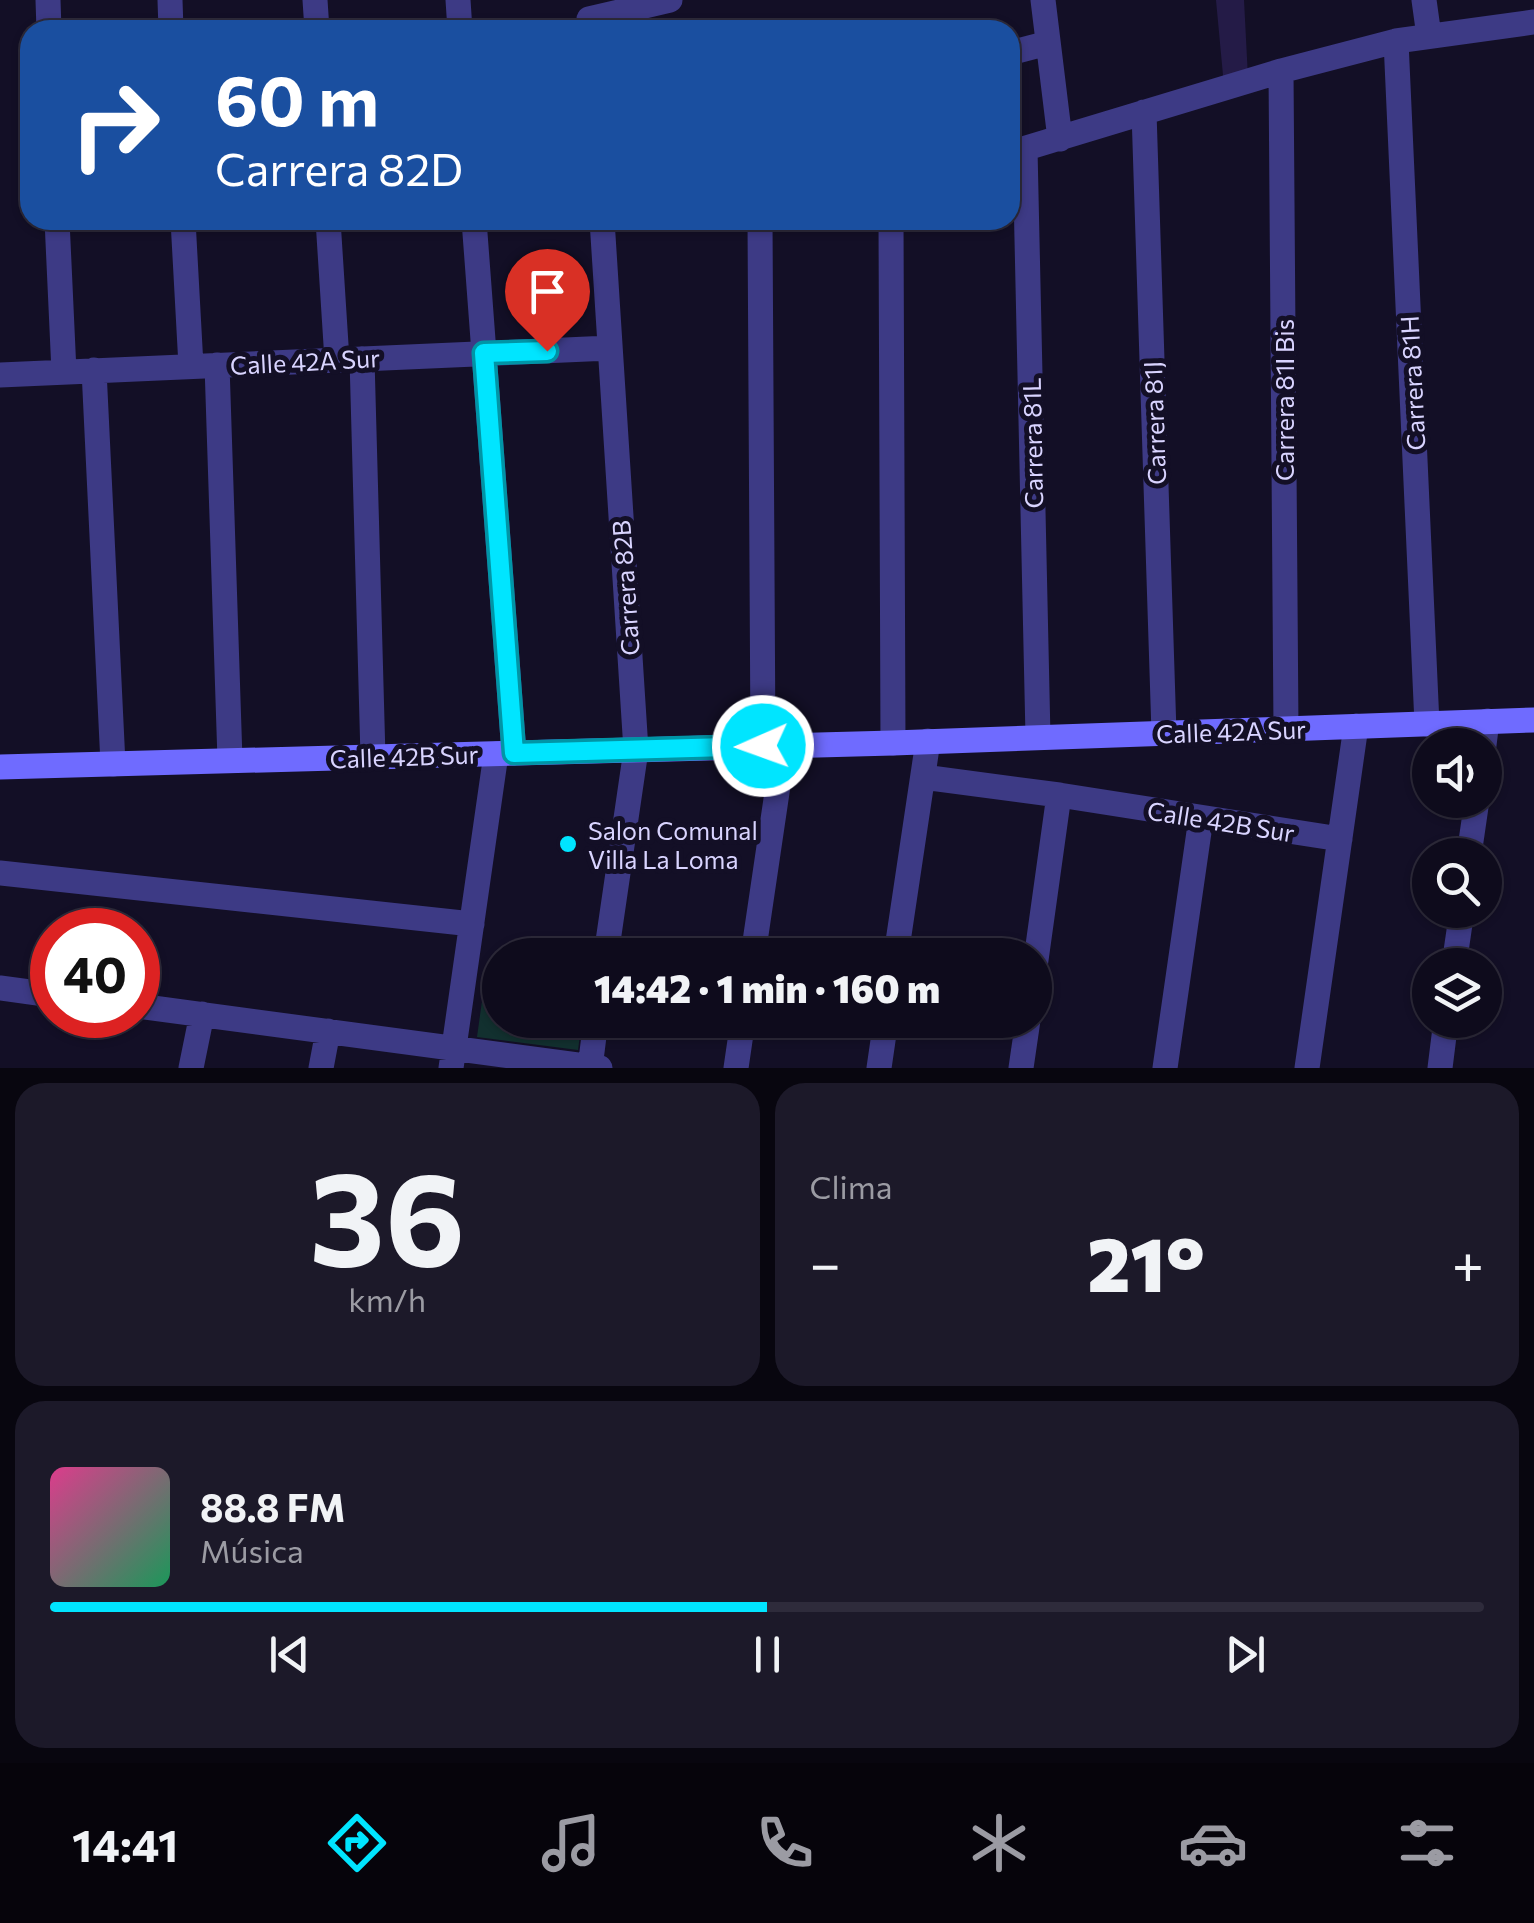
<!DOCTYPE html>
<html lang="es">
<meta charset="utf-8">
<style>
:root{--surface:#0e0b1c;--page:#1c1929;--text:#f1f3f6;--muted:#9b9ba3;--line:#2e2b3b;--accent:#00e5ff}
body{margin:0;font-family:Commissioner,sans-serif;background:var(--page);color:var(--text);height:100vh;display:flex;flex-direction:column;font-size:38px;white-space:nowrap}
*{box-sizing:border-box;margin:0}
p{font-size:32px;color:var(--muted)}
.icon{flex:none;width:55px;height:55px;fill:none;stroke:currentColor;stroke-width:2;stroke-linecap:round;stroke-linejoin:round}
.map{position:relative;height:1068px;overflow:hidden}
.details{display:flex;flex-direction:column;gap:15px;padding:15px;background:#08060f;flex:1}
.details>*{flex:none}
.banner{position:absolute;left:20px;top:20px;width:1000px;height:210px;border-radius:30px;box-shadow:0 2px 8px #0004,0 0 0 2px var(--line);background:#1a4fa0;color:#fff;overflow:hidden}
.fabs{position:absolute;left:1412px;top:728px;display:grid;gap:20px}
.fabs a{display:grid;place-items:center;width:90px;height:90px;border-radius:50%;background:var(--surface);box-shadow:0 2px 8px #0004,0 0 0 2px var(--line);font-size:50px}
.speed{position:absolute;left:30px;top:908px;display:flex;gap:20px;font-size:50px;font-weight:700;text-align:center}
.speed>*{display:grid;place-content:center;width:130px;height:130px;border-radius:50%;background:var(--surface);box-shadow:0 2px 8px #0004,0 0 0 2px var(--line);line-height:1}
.speed .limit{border:15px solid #d22;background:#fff;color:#111}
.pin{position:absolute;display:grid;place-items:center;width:85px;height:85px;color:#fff;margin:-102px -42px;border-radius:50% 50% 50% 0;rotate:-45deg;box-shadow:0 0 10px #0007}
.pin .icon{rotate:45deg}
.me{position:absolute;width:110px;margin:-55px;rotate:268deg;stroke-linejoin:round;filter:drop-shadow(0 0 8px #0008)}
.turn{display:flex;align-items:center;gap:35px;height:210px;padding:0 30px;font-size:45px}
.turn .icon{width:130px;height:130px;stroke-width:2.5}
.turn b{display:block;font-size:70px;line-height:85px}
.big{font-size:75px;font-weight:800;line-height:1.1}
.details .card{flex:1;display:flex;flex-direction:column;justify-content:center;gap:15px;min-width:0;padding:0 35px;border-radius:30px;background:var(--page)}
.details .dial{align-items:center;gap:0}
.dial b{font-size:130px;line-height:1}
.song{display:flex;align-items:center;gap:30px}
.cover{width:120px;height:120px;border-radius:15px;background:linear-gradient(135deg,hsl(330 70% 55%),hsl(150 70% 35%))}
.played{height:10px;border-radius:5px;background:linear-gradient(90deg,var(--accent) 50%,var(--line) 50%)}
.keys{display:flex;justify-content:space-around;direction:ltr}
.heat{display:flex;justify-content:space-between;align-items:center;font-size:55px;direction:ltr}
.details .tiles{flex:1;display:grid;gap:15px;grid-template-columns:1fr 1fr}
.card:last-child{grid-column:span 2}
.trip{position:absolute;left:482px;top:938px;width:570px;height:100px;border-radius:50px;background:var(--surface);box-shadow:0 2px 8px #0004,0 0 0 2px var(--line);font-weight:800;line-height:100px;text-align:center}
.tab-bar{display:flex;height:160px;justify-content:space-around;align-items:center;background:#06040b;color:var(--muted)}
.tab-bar .icon{width:70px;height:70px}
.tab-bar .selected{color:var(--accent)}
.tab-bar b{font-size:45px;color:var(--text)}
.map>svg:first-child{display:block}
.green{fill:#12302f}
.building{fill:#241b47}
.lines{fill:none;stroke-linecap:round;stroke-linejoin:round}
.street{stroke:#3d3a85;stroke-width:25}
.secondary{stroke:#6f6bff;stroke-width:25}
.route-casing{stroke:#0095a6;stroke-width:25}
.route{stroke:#00e5ff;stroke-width:18}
.poi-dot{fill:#00e5ff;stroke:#130f26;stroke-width:4}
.labels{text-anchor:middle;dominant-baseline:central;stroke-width:10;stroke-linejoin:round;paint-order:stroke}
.street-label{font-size:25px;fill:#d9d4ff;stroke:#130f26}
.poi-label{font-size:25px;fill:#d9d4ff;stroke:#130f26;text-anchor:start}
</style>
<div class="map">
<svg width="1534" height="1068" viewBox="0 0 1534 1068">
<rect width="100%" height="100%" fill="#130f26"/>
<path class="green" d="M487 965 500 966V1020H582L578 1050 477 1037Z"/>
<path class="building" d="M1216 0H1244L1248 78 1224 86Z"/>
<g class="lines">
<path class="street" d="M48 0 49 30
M170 0 171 30
M315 0 317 30
M458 0 460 30
M1043 0 1060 139
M1424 0 1429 36
M589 19 670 0
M1396 41 1427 724
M1010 53 1048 43
M1281 71 1286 729
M1144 112 1164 733
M1025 149 1038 737
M1010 153 1281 71 1396 41 1534 22
M57 220 64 372
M183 220 191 366
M328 220 337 360
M474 220 514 753
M602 220 636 750 606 955
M760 220 763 746
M891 220 893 743
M362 359 373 757
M217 365 230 760
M94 370 113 764
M0 375 610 348
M1484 745 1487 721
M923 777 1059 795 1340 839
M1469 855 1477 800
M0 873 472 924
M753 955 784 745
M896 955 928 741
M1454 965 1462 910
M1035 967 1059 795
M0 988 52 995
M138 1006 600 1068
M191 1068 202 1014
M321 1068 328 1031
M451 1068 496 754
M590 1068 596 1020
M736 1068 743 1020
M879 1068 886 1020
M1021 1068 1028 1020
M1165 1068 1201 818
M1307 1068 1356 726
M1440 1068 1446 1020"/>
<path class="secondary" d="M0 767 893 743 1534 720"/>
</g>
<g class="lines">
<g class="route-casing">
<path id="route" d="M547 351 484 353 514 753 763 746"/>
</g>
<use href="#route" class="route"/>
</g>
<circle class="poi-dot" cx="568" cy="844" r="10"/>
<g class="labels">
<g class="street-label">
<text transform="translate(305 361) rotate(-3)">Calle 42A Sur</text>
<text transform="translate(1412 383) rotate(-93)">Carrera 81H</text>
<text transform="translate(1284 400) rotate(-90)">Carrera 81I Bis</text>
<text transform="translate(1154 423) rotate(-92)">Carrera 81J</text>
<text transform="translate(1032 443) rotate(-91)">Carrera 81L</text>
<text transform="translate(625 588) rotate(-94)">Carrera 82B</text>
<text transform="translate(1231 731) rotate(-2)">Calle 42A Sur</text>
<text transform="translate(404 756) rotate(-2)">Calle 42B Sur</text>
<text transform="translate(1221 821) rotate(9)">Calle 42B Sur</text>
</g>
<g class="poi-label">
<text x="588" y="830">Salon Comunal<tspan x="588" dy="29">Villa La Loma</tspan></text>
</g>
</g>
</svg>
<div class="fabs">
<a><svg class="icon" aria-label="sound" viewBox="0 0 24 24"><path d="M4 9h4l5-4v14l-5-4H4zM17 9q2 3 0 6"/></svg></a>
<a><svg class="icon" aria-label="search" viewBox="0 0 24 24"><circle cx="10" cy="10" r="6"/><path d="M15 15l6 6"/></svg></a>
<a><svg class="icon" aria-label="layers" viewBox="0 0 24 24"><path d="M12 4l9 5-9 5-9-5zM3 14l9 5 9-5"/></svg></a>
</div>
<div class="speed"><div class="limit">40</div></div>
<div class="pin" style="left:547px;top:351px;background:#d93025"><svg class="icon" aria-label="arrive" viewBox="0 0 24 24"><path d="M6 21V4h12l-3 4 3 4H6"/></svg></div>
<svg class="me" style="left:763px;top:746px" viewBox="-20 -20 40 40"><circle r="17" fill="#00e5ff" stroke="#fff" stroke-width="3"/><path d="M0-11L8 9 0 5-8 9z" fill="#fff"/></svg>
<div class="trip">14:42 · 1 min · 160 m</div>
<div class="banner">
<div class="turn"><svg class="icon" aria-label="right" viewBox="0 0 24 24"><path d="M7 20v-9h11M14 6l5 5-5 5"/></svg><div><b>60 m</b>Carrera 82D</div></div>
</div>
</div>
<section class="details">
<div class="tiles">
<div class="card dial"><b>36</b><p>km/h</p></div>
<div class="card"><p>Clima</p>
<div class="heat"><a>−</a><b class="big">21°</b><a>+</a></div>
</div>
<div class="card">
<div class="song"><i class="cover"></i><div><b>88.8 FM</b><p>Música</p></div></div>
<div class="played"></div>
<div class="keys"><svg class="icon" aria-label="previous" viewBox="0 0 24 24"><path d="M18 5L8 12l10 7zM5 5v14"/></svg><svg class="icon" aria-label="pause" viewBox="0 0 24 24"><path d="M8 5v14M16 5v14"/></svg><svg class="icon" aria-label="next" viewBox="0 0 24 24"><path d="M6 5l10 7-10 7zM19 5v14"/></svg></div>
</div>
</div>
</section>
<nav class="tab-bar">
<b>14:41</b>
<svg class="icon selected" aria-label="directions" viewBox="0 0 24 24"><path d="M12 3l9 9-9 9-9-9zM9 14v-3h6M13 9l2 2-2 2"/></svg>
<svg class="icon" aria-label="music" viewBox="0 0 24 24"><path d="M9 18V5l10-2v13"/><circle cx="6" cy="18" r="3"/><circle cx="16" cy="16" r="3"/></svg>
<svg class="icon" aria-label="phone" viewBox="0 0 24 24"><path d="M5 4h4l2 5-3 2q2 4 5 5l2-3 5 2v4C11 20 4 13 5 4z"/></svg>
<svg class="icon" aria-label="climate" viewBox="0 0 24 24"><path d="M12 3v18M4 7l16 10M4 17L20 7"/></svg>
<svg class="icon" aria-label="car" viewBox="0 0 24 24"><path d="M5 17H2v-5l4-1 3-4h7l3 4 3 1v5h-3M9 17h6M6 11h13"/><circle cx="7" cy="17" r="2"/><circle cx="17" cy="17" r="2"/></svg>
<svg class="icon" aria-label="filters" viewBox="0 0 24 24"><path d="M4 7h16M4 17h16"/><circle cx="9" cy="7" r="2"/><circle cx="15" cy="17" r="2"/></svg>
</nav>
